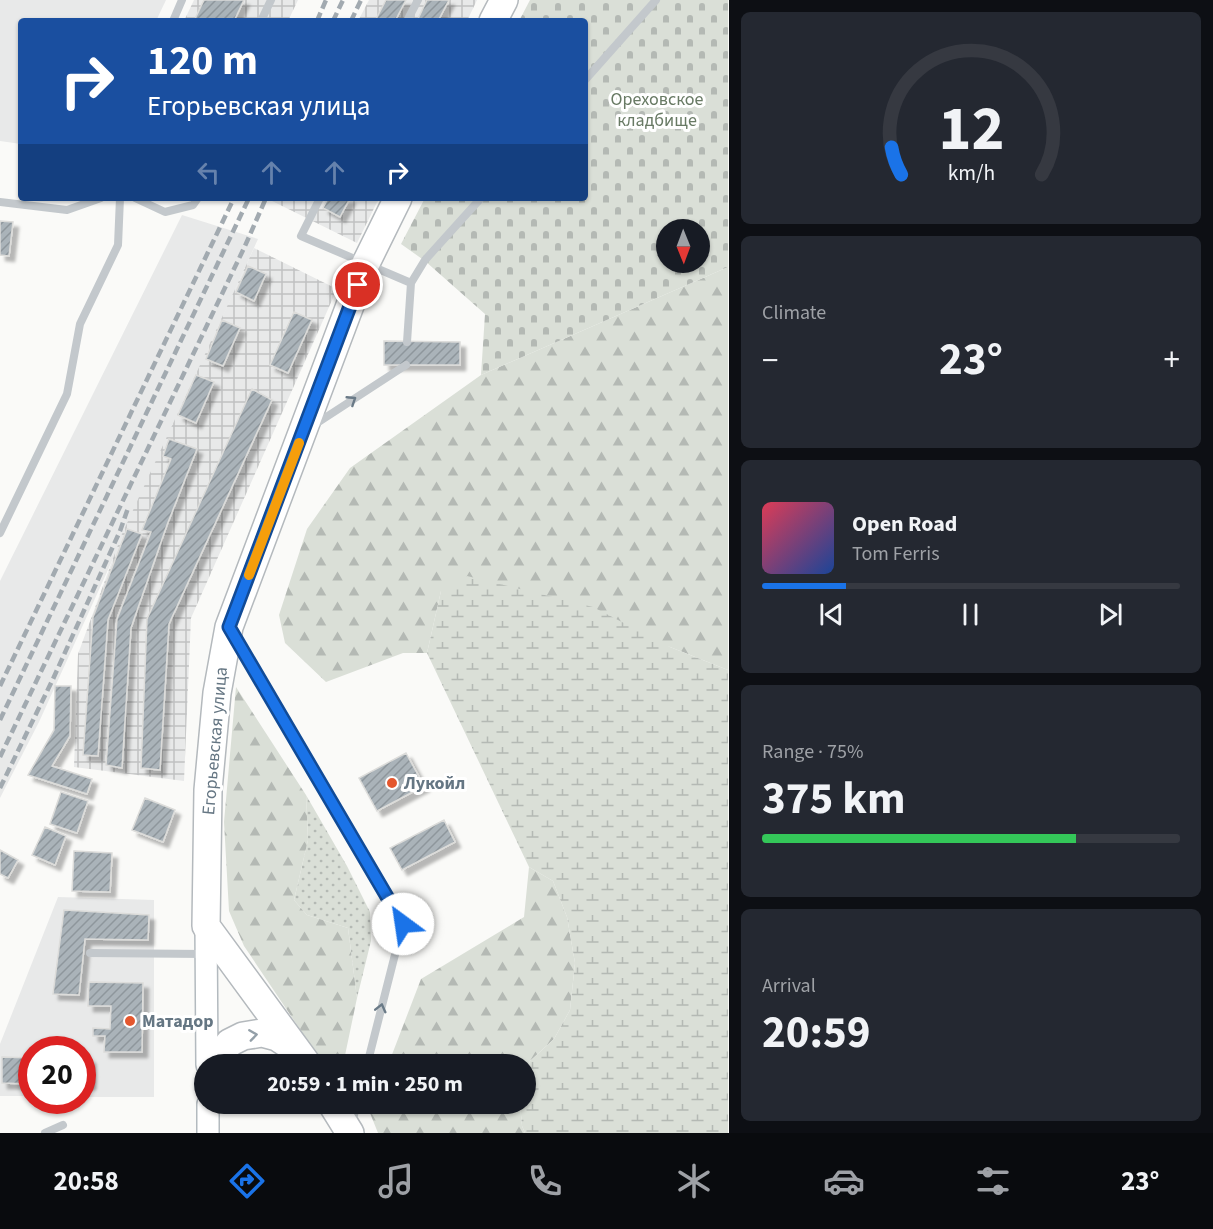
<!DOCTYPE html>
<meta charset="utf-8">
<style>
:root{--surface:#171b24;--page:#242831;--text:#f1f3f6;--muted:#9ea1a6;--line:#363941;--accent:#1a73e8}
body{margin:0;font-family:"Source Sans 3",sans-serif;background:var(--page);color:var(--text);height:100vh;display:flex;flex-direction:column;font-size:22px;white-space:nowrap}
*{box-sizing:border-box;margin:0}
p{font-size:20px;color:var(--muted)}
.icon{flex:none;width:33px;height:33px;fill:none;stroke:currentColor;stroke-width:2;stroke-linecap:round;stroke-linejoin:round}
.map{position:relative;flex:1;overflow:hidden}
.side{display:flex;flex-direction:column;gap:12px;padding:12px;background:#0d0f14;width:484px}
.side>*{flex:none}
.guide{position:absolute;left:18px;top:18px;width:570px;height:183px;border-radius:6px;box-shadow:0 2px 4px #0004;background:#1a4fa0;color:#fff;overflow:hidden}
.needle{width:39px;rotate:179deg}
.fabs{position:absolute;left:656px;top:219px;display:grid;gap:12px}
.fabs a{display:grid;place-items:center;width:54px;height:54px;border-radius:50%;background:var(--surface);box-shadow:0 2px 4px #0004;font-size:30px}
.speed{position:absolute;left:18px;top:1036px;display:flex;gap:12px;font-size:30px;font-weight:700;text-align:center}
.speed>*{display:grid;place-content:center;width:78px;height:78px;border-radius:50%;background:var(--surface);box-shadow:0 2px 4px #0004;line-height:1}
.speed .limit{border:9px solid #d22;background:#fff;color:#111}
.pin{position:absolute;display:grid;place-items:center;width:51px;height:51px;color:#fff;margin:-26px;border:3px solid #fff;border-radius:50%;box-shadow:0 2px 6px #0007}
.me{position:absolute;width:66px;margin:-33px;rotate:329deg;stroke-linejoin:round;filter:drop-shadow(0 0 4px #0008)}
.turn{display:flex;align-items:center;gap:21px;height:126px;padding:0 30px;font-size:27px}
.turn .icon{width:78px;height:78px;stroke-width:2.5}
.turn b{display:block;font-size:42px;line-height:51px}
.lanes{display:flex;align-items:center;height:57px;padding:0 30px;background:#0003;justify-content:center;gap:30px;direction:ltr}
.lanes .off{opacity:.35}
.big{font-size:45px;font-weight:700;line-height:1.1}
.side .tile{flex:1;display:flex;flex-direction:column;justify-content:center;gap:9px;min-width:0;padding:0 21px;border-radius:9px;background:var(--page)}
.side .dial{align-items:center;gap:0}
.dial svg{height:156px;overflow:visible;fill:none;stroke:var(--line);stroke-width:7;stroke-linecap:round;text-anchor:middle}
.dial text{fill:var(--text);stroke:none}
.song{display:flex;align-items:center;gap:18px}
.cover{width:72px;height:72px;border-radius:9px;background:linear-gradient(135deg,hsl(350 70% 55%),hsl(220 70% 35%))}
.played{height:6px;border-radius:3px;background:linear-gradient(90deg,var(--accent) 20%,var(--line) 20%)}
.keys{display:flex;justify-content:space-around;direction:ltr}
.heat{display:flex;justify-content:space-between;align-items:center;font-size:33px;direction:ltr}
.charge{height:9px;border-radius:4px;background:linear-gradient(90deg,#34c759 75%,var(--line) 0)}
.trip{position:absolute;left:194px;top:1054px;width:342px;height:60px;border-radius:30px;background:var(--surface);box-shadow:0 2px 4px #0004;font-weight:700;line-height:60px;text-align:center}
.dock{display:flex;height:96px;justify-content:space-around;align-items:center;background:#090b0e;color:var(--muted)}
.dock .icon{width:42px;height:42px}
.dock .on{color:var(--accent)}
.dock b{font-size:27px;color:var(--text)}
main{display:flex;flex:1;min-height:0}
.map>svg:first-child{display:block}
.built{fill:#e8e9e9}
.industrial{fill:url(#industrial-grid)}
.grass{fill:url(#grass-dots)}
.forest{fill:url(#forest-firs)}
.wetland{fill:url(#wetland-marsh)}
.cemetery{fill:url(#cemetery-stones);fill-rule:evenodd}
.building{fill:url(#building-hatch);stroke:#dcdcda;stroke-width:1.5;filter:url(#shadow)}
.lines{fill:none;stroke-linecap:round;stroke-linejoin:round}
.secondary-casing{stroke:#b3babf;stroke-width:24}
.highway-casing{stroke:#b4b9bd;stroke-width:30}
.lane{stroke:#c3c8cc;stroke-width:8}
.secondary{stroke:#fff;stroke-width:21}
.highway{stroke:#fff;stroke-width:27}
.rail{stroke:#a2aab0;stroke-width:4.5;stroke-dasharray:9 4.5;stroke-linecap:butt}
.oneway{stroke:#6a7a87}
.oneway2{stroke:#939fa8}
.route-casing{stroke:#114b97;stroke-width:15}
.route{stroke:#1a73e8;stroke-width:10}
.slow{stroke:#f59e0b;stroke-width:10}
.poi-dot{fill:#e4572e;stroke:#fff;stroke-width:2}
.labels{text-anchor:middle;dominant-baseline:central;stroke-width:6;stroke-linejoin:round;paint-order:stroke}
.park-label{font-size:18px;fill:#687a64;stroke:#fff}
.street-label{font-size:18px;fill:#657683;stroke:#fff}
.poi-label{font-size:18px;font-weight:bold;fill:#657683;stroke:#fff;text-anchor:start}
</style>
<main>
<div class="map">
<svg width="729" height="1133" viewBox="0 0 729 1133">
<defs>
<pattern id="industrial-grid" width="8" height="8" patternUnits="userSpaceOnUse" patternTransform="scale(1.5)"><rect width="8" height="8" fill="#e8e9e9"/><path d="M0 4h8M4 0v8" fill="none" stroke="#c0c1c2"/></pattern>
<pattern id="grass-dots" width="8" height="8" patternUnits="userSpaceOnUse" patternTransform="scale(1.5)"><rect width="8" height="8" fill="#dadfd7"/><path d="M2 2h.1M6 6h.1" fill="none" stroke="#b4b9b4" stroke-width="1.8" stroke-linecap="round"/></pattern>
<pattern id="forest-firs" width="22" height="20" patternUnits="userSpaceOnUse" patternTransform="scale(1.5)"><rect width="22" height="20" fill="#dadfd7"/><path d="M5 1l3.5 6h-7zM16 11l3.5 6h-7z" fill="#b4b9b4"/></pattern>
<pattern id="wetland-marsh" width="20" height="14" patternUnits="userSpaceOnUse" patternTransform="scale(1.5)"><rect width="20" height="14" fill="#dadfd7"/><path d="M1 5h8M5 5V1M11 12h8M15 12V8" fill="none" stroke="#b4b9b4"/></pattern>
<pattern id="cemetery-stones" width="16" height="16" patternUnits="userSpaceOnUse" patternTransform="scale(1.5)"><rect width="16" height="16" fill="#dadfd7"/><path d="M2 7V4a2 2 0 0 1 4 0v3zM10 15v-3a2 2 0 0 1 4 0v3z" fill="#b4b9b4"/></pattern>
<pattern id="building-hatch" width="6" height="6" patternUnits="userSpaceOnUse" patternTransform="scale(1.5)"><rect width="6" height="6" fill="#aab3b9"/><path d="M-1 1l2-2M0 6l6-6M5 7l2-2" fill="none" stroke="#8e969c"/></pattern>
<filter id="shadow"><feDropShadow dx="5.5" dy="5.5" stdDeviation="1.5" flood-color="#0004"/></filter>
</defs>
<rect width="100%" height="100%" fill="#fafaf8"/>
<path class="built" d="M0 0H166L156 21H21V144L0 141Z
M182 215 258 239 39 722 0 798V581Z
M58 897 154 900V1097H83L82 1050H32L31 1096H0V1044Z"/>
<path class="industrial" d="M194 0H298L288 21H184Z
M369 0H477L467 21H358Z
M271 198H379L357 243 270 200Z
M254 248 337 289 191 618 184 781 74 767 78 654 122 534Z"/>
<path class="grass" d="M306 795 347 866 370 912 371 941 357 998 348 928 307 915 294 900 308 840Z"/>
<path class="forest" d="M728 267V670L670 647 441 591 427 653H403L326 682 285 643 279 615 307 529 350 468 481 375Z
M236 687 306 795 308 840 294 900 307 915 348 928 357 998 343 1065H324L244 946 229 911 224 822Z
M529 867 553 881 567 917 575 963 570 1010 554 1039 530 1061 525 1077V1065H388L421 979 524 917Z
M373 1104H520L522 1126 525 1133H378L370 1113Z"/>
<path class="wetland" d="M467 576 593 607 670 647 728 670V1133H525L522 1126 520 1104H525V1077L530 1061 554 1039 570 1010 575 963 567 917 553 881 529 867 427 653 441 591Z"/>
<path class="cemetery" d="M530 0H728V267L481 375 485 314 425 261 401 244 425 198H585V21H519ZM666 230H699V262H666Z"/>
<path class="building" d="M204 0H244L234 21H194Z
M386 0H406L395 21H375Z
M427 0H449L438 21H417Z
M328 198H350L340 217 323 208Z
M0 221 13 222 9 256 0 255Z
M248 266 266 274 254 301 236 292Z
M294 312 312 320 288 373 270 365Z
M222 320 240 328 223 366 206 359Z
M384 341 460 342V365H384Z
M196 375 214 382 196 423 178 415Z
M252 389 272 400 169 624 160 770 141 768 147 619Z
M169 439 197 449 167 525 131 628 122 768 106 765 117 619 151 532 142 530 171 459 163 456Z
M127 529 142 534 108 620 98 756 83 755 93 617Z
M55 686H71L70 736 52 766 92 779 87 794 28 775 54 730Z
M406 753 424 786 377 811 359 778Z
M61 792 88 801 77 833 50 824Z
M145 798 175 810 163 842 132 830Z
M444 820 455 842 402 870 390 848Z
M45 827 66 836 55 865 32 855Z
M0 850 18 860 8 878 0 874Z
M74 851 112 853 110 892 72 891Z
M64 910 149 915 148 940 85 939 79 995 53 994Z
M89 982 143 983 142 1052H104L105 1036H93V1028L110 1029 111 1006H88Z
M2 1057 32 1058V1084L2 1083Z
M82 1058H90V1084H82Z"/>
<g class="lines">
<g class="secondary-casing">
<path id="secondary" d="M206 926 207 1065
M208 1104V1133"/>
</g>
<g class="highway-casing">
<path id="highway" d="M493 21 504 0
M216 1065 229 1043 243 1036 262 1033 277 1037 295 1049
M308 1065 206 926 208 790 217 693 229 627 366 263 398 198
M332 1104 350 1133"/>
</g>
<path class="lane" d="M173 21 182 0
M261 21 271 0
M407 21 418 0
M585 80 656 0
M135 198 165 212 193 205 198 198
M320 198 301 236 411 283 407 342
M0 202 67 210 101 198
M411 283 425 260 481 198
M314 425 406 365
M0 533 67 394 80 324 118 245 120 198
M234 636 403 923 367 1065
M90 953 204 954
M352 1122 357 1104
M45 1133 63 1125"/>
<use href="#secondary" class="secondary"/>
<use href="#highway" class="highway"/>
<path class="rail" d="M317 21 326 0
M333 21 343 0
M351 21 361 0
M0 686 234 198
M0 720 249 198
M0 757 245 246 266 198
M0 788 53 679 120 531 128 508"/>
</g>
<defs><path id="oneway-chevron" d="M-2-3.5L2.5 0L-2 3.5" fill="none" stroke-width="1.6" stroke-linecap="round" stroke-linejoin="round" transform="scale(1.5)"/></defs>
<g class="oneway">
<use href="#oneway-chevron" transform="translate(352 400) rotate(-33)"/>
<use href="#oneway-chevron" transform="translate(381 1008) rotate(-76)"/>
</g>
<use class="oneway2" href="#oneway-chevron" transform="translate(253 1035) rotate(-8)"/>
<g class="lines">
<g class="route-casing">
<path id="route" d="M358 285 229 627 403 924"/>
</g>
<use href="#route" class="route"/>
<path class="slow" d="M249 575 299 443"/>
</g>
<g class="poi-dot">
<circle cx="392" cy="783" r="6"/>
<circle cx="130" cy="1021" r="6"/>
</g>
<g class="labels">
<g class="park-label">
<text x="657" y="99">Ореховское<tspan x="657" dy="21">кладбище</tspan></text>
</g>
<g class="street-label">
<text transform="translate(215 741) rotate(-85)">Егорьевская улица</text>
</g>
<g class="poi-label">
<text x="404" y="783">Лукойл</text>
<text x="142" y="1021">Матадор</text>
</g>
</g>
</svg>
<div class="fabs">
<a><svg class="needle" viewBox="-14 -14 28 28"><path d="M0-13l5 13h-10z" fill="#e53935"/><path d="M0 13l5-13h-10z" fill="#9ea1a6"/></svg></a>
</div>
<div class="speed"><div class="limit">20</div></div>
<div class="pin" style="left:358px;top:285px;background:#d93025"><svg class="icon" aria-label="arrive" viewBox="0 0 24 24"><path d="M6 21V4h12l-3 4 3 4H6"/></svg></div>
<svg class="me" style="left:403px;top:924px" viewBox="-20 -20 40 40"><circle r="19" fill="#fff"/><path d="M0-13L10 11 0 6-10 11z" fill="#1a73e8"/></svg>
<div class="trip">20:59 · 1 min · 250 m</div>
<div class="guide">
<div class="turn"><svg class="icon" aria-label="right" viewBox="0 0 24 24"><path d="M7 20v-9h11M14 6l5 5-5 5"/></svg><div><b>120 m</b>Егорьевская улица</div></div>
<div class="lanes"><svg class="icon off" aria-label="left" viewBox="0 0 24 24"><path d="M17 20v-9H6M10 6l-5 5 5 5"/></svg><svg class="icon off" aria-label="ahead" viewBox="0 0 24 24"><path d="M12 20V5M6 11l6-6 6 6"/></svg><svg class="icon off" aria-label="ahead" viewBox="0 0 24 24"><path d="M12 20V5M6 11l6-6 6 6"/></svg><svg class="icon" aria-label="right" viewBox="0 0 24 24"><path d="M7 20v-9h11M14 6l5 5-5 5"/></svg></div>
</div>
</div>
<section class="side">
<div class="tile dial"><svg viewBox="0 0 100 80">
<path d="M14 69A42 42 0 1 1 86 69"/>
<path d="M14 69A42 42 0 0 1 9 55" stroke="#1a73e8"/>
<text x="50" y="56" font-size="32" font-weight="700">12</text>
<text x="50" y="72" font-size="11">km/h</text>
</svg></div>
<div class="tile"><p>Climate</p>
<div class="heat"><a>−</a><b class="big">23°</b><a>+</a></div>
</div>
<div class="tile">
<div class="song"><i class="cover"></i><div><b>Open Road</b><p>Tom Ferris</p></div></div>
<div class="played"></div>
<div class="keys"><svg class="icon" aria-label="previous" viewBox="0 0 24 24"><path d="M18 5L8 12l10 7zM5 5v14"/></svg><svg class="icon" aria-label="pause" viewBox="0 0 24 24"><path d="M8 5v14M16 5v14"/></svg><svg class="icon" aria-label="next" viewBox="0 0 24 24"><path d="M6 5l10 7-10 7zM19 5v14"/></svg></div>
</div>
<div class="tile"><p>Range · 75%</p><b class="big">375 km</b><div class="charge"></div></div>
<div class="tile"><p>Arrival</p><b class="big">20:59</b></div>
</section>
</main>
<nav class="dock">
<b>20:58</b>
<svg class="icon on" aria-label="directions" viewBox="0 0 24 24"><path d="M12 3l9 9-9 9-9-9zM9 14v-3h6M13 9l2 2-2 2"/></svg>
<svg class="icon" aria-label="music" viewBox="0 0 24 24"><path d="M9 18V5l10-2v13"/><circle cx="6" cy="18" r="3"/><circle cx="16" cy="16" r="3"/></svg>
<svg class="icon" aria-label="phone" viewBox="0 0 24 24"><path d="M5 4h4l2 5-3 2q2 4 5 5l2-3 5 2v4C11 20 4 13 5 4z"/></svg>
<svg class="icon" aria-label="climate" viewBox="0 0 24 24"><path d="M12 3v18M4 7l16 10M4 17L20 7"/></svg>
<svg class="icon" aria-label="car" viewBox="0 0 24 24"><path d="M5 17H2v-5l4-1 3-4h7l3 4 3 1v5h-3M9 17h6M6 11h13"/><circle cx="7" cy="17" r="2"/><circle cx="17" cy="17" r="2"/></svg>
<svg class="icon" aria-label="filters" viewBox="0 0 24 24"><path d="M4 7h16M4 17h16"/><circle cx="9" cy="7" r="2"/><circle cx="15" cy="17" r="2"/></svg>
<b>23°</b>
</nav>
